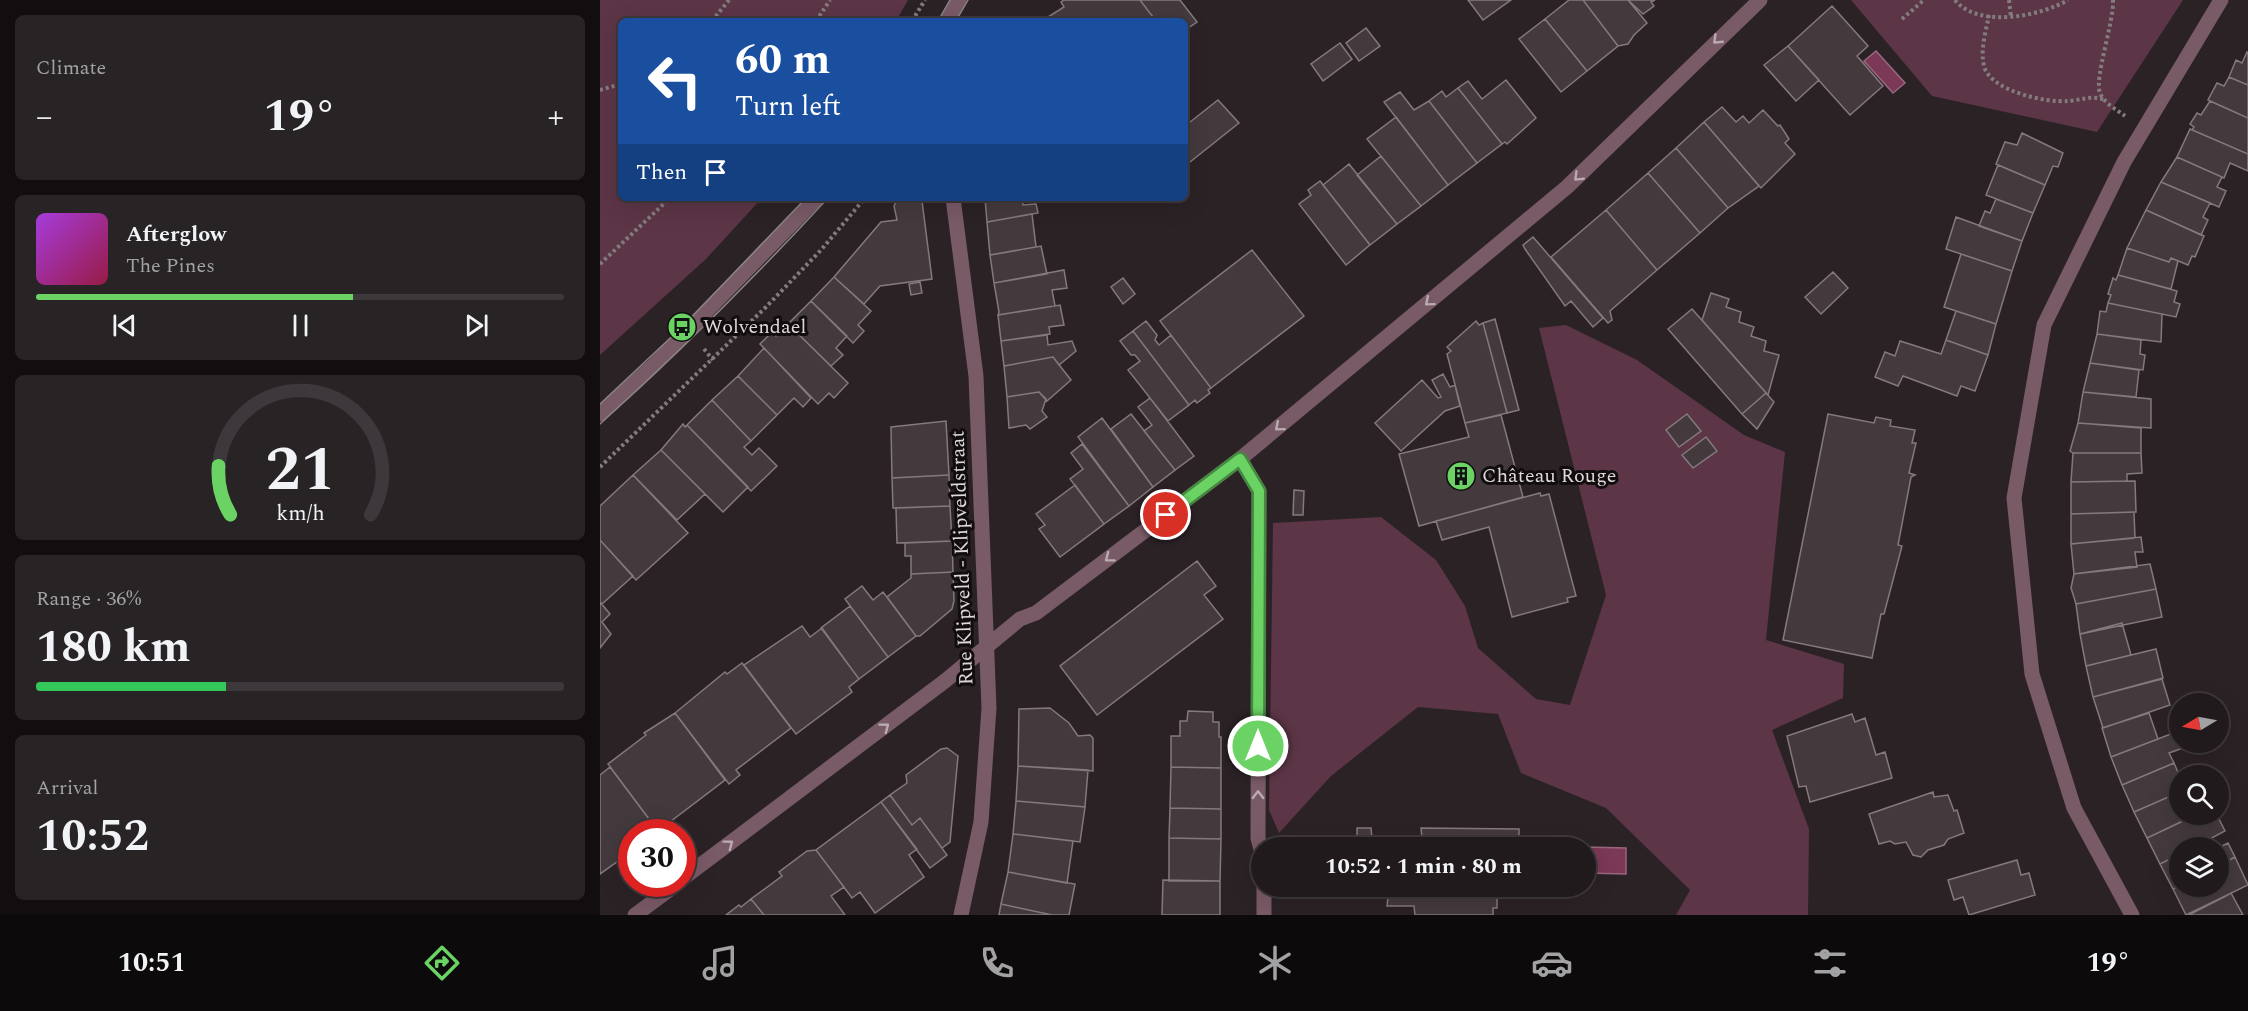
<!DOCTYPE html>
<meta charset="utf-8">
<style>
:root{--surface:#201a1c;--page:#282325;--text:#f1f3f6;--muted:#a2a1a3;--line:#3d383b;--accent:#6ad364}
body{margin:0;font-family:Spectral,serif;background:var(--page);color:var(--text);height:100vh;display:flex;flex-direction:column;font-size:22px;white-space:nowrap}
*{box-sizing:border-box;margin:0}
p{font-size:20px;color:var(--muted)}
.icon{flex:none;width:33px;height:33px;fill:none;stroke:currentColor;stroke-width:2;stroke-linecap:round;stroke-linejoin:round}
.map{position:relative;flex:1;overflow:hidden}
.details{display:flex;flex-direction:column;gap:15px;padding:15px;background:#120e0f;width:600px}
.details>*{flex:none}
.hud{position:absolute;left:18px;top:18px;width:570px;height:183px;border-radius:9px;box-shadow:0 6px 24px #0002,0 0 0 2px var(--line);background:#1a4fa0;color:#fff;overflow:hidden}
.needle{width:39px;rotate:260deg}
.fabs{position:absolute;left:1569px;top:693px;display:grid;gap:12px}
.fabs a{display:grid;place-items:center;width:60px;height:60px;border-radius:50%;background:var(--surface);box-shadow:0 6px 24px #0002,0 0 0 2px var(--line);font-size:30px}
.speed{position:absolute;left:18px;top:819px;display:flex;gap:12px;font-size:30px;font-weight:700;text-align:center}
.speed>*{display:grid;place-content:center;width:78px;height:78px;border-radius:50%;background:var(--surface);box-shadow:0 6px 24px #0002,0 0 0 2px var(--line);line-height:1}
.speed .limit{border:9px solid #d22;background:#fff;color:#111}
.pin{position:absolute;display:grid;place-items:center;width:51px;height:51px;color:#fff;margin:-26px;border:3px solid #fff;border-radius:50%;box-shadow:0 2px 6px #0007}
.me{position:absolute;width:66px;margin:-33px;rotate:0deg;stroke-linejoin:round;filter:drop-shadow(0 0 4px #0008)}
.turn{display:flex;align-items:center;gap:21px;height:126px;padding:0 18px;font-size:27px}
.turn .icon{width:78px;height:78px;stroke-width:2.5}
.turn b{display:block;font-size:42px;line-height:51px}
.then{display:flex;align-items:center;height:57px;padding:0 18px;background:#0003;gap:12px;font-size:22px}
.big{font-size:45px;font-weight:700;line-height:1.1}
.details .card{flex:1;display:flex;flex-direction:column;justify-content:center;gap:9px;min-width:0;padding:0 21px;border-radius:9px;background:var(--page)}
.details .dial{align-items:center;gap:0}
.dial svg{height:156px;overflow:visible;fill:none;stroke:var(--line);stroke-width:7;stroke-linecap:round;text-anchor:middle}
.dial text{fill:var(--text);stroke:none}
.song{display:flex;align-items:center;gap:18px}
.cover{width:72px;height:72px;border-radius:9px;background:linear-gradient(135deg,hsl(280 70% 55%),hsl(340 70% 35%))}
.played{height:6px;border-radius:3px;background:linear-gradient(90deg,var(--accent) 60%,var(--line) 60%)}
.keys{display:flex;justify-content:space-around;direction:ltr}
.heat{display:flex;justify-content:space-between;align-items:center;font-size:33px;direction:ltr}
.charge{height:9px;border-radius:4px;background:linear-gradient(90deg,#34c759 36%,var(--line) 0)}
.trip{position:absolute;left:651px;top:837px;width:345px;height:60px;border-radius:30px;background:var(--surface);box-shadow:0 6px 24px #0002,0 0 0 2px var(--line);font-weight:700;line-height:60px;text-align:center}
.dock{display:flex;height:96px;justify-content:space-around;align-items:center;background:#0d0a0b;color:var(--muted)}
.dock .icon{width:42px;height:42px}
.dock .selected{color:var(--accent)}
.dock b{font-size:27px;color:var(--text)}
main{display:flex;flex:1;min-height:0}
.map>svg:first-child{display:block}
.green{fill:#5c3546}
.water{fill:#7b3857;stroke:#98687e;stroke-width:1.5}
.building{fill:#443a3d;stroke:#84797d;stroke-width:1.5}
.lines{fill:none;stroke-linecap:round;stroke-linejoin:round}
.path{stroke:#837c7f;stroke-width:4;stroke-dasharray:3 3;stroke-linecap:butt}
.minor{stroke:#795a67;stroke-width:15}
.tram{stroke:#8b8487;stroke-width:1.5}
.oneway{stroke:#baabb1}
.route-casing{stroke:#458941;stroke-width:15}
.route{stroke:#6ad364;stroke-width:10}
.labels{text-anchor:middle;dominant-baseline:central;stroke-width:6;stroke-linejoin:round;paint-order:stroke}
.poi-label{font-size:20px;fill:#ddd7d9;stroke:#110d0e;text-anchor:start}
.street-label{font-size:20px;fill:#ddd7d9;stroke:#110d0e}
</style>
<main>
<section class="details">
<div class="card"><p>Climate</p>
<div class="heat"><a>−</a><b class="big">19°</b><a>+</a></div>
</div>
<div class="card">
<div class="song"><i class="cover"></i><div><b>Afterglow</b><p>The Pines</p></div></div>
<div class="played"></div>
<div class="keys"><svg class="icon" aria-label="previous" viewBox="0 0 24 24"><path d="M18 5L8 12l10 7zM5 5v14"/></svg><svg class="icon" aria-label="pause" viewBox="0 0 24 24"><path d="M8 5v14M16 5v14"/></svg><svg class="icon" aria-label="next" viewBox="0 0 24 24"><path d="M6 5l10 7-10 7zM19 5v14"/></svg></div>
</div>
<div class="card dial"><svg viewBox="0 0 100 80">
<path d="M14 69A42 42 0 1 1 86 69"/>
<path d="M14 69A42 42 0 0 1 8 44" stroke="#6ad364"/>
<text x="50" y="56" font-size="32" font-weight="700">21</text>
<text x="50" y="72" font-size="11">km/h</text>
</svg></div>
<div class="card"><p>Range · 36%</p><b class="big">180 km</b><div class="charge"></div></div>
<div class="card"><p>Arrival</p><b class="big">10:52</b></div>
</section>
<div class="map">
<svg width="1648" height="915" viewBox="0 0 1648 915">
<rect width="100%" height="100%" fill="#2b2226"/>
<path class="green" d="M0 0H308L296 21H21V198H162L106 259 0 355Z
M1251 0H1583L1497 132 1332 96Z
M966 325 1037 360 1144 435 1185 452 1166 640 1244 664 1243 698 1172 730 1209 829 1208 915H1076L1090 890 1006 808 921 773 898 714 818 707 731 776 679 833 669 810 673 523 781 517 836 560 865 606 878 648 936 699 970 705 1006 595 939 328Z"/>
<path class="water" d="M1276 51 1305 83 1293 93 1264 61Z
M945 846 1026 848V874L986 873V848Z"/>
<path class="building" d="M464 0H540L556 21H451L448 17 464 7 461 2Z
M540 0H580L597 22 585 30V21H556Z
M868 0H911L883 20Z
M969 0H983L1018 46 987 71 945 19Z
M983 0H1028L1047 23 1034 35 1028 44 1018 46Z
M1028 0H1055L1051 2 1054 6 1043 14Z
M1232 6 1268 46 1257 56 1283 86 1250 115 1188 46Z
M945 19 987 71 961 92 919 39Z
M766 28 780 46 759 61 746 43Z
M740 43 752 59 723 81 711 64Z
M1188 46 1219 80 1196 101 1164 65Z
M1647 52H1648V85L1629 77 1636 60 1642 63Z
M1629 77 1648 85V118L1608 100 1617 83 1624 86Z
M906 80 936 118 907 144 905 142 902 144 858 88 868 81 882 99Z
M858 88 902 144 877 163 829 101 842 91 846 97Z
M800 92 814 110 829 101 877 163 848 185 784 102Z
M618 100 639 123 585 166V126Z
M1610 101 1648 118V154L1592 130 1594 127 1590 124 1597 113 1601 115Z
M1122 107 1136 122 1143 116 1149 123 1163 110 1178 126 1180 125 1189 139 1185 143 1195 154 1161 188 1104 122Z
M796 117 848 185 821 206 767 139Z
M1104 122 1159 186 1128 208 1076 148Z
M1590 129 1648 154V171L1630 163 1624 178 1577 157Z
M1422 133 1463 153 1458 167 1453 166 1445 185 1396 164 1405 142 1417 145Z
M1076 148 1128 208 1100 233 1048 173Z
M781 156 821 206 797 224 757 175Z
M1577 157 1622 177 1617 187 1626 191 1619 207 1561 182Z
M749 164 797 224 770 245 723 185Z
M1398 165 1445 185 1433 213 1386 195Z
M1048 173 1100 233 1057 270 1006 210Z
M720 181 770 245 746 265 699 204 711 195 708 190Z
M1561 182 1610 203 1603 217 1608 220 1601 235 1546 210Z
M298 198H320L322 201 332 279 280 286 264 304 234 277 281 222 297 220 294 206Z
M385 198H422L423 205 436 204 438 213 387 222Z
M1396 199 1433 213 1422 241 1379 226 1385 211 1390 213Z
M1006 210 1057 270 1010 311 1012 320 1008 323 951 257Z
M1546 210 1604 236 1595 257 1592 256 1588 265 1571 258 1569 262 1527 248Z
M432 214 436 247 390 255 387 222Z
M1356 217 1422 241 1412 271 1346 249Z
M933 237 1003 318 993 327 971 301 965 306 925 249 923 245Z
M441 246 447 274 394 283 390 255Z
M1527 248 1569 262 1571 258 1578 261 1571 289 1518 275Z
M652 250 704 316 611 388 560 321Z
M1361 254 1412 271 1396 324 1344 307Z
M464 270 467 288 452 290 455 306 398 315 399 312 394 283Z
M1233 272 1248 288 1221 314 1205 297Z
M1518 275 1577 291 1574 302 1580 304 1576 317 1508 303 1511 295 1508 294 1513 278 1516 280Z
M234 277 271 311 258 325 264 331 253 343 211 301Z
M523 278 535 294 523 304 511 287Z
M320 282 322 293 311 295 309 284Z
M1111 293 1129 299 1126 307 1141 312 1139 322 1154 327 1151 336 1166 341 1164 351 1179 355 1168 395 1102 320Z
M211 301 247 336 236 348 243 355 231 366 188 324Z
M1508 303 1562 314 1561 342 1497 334 1500 311 1506 312Z
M460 305 464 325 449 327 450 334 401 341 398 315Z
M1092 309 1166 393 1142 414 1068 329Z
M1356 311 1396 324 1388 355 1346 340Z
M895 319 919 410 907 413 883 323Z
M546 321 557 335 555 340 559 345 571 335 611 388 608 390 610 393 597 403 595 400 589 405 533 331Z
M876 321 879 325 883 323 907 413 865 423 847 354 851 351 847 347Z
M188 324 248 383 234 398 229 393 218 404 160 344 172 332 176 336Z
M533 331 589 405 568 421 528 370 540 361 535 355H531L520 341Z
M1497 334 1541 340 1540 354 1545 355 1543 370 1490 363Z
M447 335 448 345 472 341 476 351 459 365 453 357 404 366 401 341Z
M1346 340 1388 355 1375 391 1361 386 1357 396 1303 376 1298 386 1275 377 1285 352 1295 356 1300 341 1341 354Z
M164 348 211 398 203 407 194 398 177 415 138 376Z
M453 357 471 380 447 401 439 392 407 397 404 366Z
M1490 363 1539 370 1536 397 1483 392Z
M843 374 850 387 855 385 860 406 845 411 801 451 775 423 822 380 838 398 841 397 832 380Z
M138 376 177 415 151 441 112 400Z
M439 392 446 399 442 411 447 417 430 429 426 425 409 428 407 397Z
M1483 392 1551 399V428L1478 423Z
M1166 393 1174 402 1157 429 1142 414Z
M550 398 594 456 575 470 544 431 552 425 538 407Z
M112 400 151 441 144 447 152 455 159 448 177 466 151 491 87 425Z
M531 414 575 470 553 487 511 429Z
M1087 414 1101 431 1079 447 1066 430Z
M1228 414 1274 423 1276 417 1291 420 1290 426 1315 430 1312 443H1316L1309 473 1315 475 1311 477 1298 545 1302 546 1284 614H1281L1272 658 1183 640Z
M901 415 923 497 819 526 799 454 869 437 865 423Z
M502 418 553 487 529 506 478 437Z
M346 421 349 475 292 478 291 427Z
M1478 423 1541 428V453H1473L1470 451Z
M83 424 85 427 87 425 148 487 123 512 61 450Z
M1106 437 1117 451 1093 468 1082 455Z
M482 444 529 506 504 524 470 479 483 469 471 453Z
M61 450 105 494 77 520 33 475Z
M1473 453H1541L1542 473 1527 474V481L1471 482Z
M33 475 88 533 36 580 0 540V506Z
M349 475 350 506 293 508 292 478Z
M1535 481 1536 512 1471 514V482Z
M475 485 504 524 460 557 439 529 445 525 436 514Z
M694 490 704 491 703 515H693Z
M940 493 941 496 949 494 976 596 967 598 968 602 912 617 889 527 842 540 836 521Z
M350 506 352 541 297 543 296 508Z
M1534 512 1535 538 1471 544V514Z
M1541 537 1543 552H1535L1537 567 1474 574 1471 544Z
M0 540 33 576 2 604 0 602Z
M352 541 353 572 311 574V556H305V543Z
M597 561 616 586 604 595 623 619 497 715 460 666Z
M1550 564 1556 589 1476 604 1471 588 1474 574Z
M353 572 354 601 352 609 320 636H316L287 597 311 578V574Z
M262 586 273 600 283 592 316 636 288 657 245 599Z
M1556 589 1562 617 1480 634 1476 604Z
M0 602 10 614 2 622 11 634 0 648Z
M250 606 288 657 259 679 221 628Z
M1522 623 1531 655 1486 666 1480 634Z
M202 626 210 637 222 628 259 679 249 687 252 692 196 734 144 665Z
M1556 649 1563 678 1493 697 1486 666Z
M142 663 191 728 136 770 140 775 129 784 75 713 125 672 127 674Z
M1562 679 1570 705 1503 728 1493 697Z
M450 708 469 723 478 736 490 735 493 738V771L418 766 419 709Z
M588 711 613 712V722H619V737H621V768L571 767V736H580V721H587Z
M75 713 125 780 58 831 8 764 46 735 44 733Z
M1549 713 1558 739 1511 757 1502 728Z
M1252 714 1255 722 1265 718 1276 755 1285 752 1292 778 1210 802 1206 786 1199 787 1187 736Z
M1576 732 1583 748 1569 753 1574 763 1522 785 1511 757Z
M347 748 358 756 350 842 342 848 320 818 312 825 290 795 307 783 306 775 341 749Z
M1574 763 1580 777V792L1534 812 1522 785Z
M418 766 488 770 485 807 416 801Z
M10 767 58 831 32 832V851L0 874V775Z
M571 767 621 768V809L570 808Z
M1333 792 1334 797 1348 795 1354 811 1357 810 1364 833 1348 839 1344 845 1328 850 1321 857 1313 855 1306 842 1295 844 1290 841 1279 844 1269 814Z
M1580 792V814H1588L1590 818 1547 838 1534 812Z
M290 795 312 825 320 818 347 855 330 868 281 802Z
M416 801 485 807 480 842 413 834Z
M281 802 317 849 309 855 324 877 275 913 260 892 252 898 216 850Z
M570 808 621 809V839L569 838Z
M1597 814H1604L1607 820 1617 815 1625 831 1593 848H1580V854L1560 864 1547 838Z
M757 828H771L773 848H716V840L757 841Z
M821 828 919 829V848H823Z
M413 834 473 841 467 883 408 872Z
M569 838 621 839 620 881H569Z
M1628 843 1635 857 1618 866V848Z
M216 850 244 887 231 896 245 915H164L151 899 182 876 179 872 207 851Z
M1580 854V886L1573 889 1560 864Z
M1635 857 1648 885 1586 915 1573 889 1580 886H1618V866Z
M1417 860 1421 875 1429 873 1435 895 1369 915 1363 897 1354 900 1348 880Z
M408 872 475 884 469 915H452L401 904Z
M563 880 620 881V915H562Z
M729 886H903V892H897V908H893V915H815L814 906H787L788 897 729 896Z
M1631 893 1643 915H1589L1626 896Z
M151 899 164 915H126L139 905 141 907Z
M401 904 452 915H399Z"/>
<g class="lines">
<path class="path" d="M1355 0C1378 29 1441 16 1468 0
M1409 0 1411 17
M1513 0C1514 23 1494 78 1500 93 1504 103 1517 110 1525 116
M1389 15C1386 31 1380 50 1384 66 1390 91 1446 103 1468 101 1481 100 1493 95 1505 100
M1302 19 1324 0
M112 21 129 0
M216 21 230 0
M312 21 325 0
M0 90 21 84
M0 264 70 198
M104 349 113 360
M0 467 166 307 221 250 265 198"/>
<path class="minor" d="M347 21 359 0
M353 198 376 376 389 708 381 822 361 915
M0 414 54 365 217 198
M640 459 659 491 658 838 662 853
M82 879 345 681 420 619 436 613 640 459 967 187 1160 0
M35 915 77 884
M664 915V886
M1532 915 1474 808 1432 674 1414 498 1444 325 1524 162 1621 0"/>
<path class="tram" d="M338 21 350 0
M356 21 368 0
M0 404 82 327 206 198
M0 424C79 353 155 277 228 198"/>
</g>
<defs><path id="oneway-chevron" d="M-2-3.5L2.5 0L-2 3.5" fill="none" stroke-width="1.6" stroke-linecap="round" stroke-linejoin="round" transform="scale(1.5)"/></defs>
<g class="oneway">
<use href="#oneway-chevron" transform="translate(1117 40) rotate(136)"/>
<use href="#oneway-chevron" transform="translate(978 177) rotate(136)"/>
<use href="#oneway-chevron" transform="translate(829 302) rotate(140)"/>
<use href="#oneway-chevron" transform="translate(679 427) rotate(140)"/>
<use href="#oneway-chevron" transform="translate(509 558) rotate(143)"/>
<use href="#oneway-chevron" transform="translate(285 727) rotate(-37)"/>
<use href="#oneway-chevron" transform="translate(658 795) rotate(-90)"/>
<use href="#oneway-chevron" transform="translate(129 844) rotate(-37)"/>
</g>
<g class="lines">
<g class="route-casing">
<path id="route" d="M566 515 640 459 659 491 658 746"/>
</g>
<use href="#route" class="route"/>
</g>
<defs>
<g id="bus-disc" transform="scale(1.5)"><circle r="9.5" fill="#6ad364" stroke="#110d0e"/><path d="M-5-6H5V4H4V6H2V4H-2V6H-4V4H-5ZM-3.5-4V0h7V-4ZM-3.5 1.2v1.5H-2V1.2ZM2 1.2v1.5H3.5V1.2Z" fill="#111"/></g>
<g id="building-disc" transform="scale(1.5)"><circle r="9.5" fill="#6ad364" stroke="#110d0e"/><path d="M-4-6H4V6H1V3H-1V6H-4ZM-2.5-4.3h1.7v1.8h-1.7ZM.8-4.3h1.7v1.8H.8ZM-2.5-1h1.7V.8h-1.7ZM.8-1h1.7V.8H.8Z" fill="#111"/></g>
</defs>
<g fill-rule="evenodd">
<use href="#bus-disc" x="82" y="327"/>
<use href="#building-disc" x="861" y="476"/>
</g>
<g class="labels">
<g class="poi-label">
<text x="103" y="327">Wolvendael</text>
<text x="882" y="476">Château Rouge</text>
</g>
<g class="street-label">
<text transform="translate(362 558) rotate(-92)">Rue Klipveld - Klipveldstraat</text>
</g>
</g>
</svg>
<div class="fabs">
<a><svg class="needle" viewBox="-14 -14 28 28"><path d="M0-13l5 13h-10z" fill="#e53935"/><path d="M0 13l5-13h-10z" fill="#a2a1a3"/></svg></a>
<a><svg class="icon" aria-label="search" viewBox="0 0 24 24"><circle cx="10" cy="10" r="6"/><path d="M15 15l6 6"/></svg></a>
<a><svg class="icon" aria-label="layers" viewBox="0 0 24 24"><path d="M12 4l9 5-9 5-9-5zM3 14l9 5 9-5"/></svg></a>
</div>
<div class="speed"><div class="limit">30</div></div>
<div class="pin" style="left:566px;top:515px;background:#d93025"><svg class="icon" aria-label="arrive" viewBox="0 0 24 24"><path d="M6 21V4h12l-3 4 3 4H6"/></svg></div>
<svg class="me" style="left:658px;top:746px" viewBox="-20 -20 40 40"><circle r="17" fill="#6ad364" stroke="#fff" stroke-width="3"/><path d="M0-11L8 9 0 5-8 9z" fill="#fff"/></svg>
<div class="trip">10:52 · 1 min · 80 m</div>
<div class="hud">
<div class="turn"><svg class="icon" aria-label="left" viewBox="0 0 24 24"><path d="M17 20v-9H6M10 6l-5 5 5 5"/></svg><div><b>60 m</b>Turn left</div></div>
<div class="then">Then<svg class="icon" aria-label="arrive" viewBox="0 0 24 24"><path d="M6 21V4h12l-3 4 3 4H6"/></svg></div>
</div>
</div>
</main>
<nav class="dock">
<b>10:51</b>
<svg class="icon selected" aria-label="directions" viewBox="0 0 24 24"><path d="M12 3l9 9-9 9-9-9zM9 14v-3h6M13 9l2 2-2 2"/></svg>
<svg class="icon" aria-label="music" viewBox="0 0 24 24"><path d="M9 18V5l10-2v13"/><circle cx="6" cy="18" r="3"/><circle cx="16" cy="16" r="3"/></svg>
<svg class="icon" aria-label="phone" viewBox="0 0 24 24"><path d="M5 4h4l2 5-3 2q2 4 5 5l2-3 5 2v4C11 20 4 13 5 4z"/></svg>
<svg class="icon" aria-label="climate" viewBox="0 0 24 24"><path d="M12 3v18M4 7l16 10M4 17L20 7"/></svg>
<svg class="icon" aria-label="car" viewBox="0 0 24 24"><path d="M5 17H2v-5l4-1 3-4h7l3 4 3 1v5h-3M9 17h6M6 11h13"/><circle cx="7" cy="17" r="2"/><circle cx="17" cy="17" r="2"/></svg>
<svg class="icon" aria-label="filters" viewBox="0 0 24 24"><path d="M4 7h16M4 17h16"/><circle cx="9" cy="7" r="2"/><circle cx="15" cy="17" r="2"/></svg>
<b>19°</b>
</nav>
